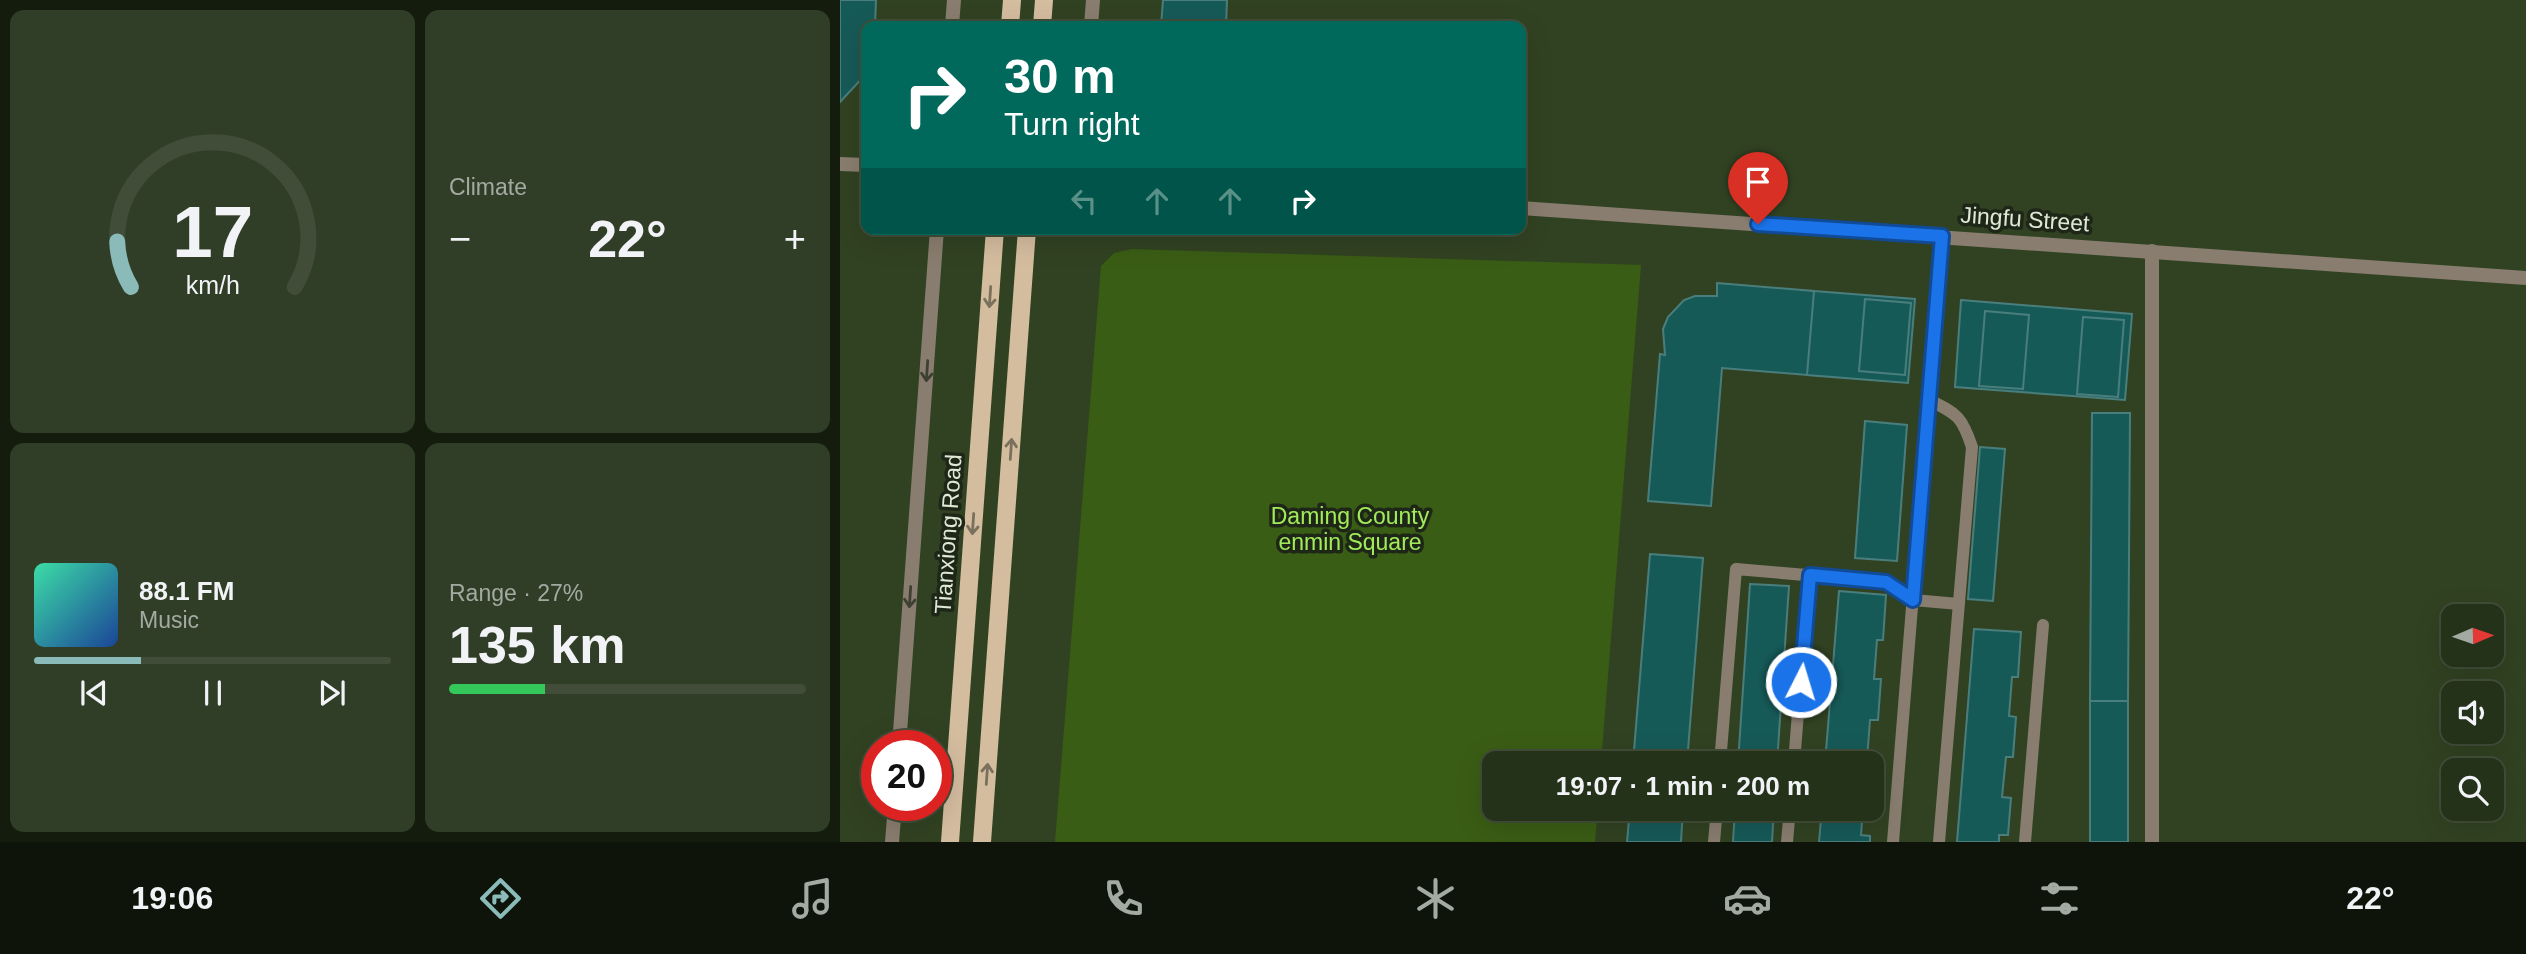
<!DOCTYPE html>
<meta charset="utf-8">
<style>
:root{--surface:#25321a;--page:#313e27;--text:#f1f3f6;--muted:#a3aaa2;--line:#424d39;--accent:#8bbbb9}
body{margin:0;font-family:Helvetica,sans-serif;background:var(--page);color:var(--text);height:100vh;display:flex;flex-direction:column;font-size:26px;white-space:nowrap}
*{box-sizing:border-box;margin:0}
p{font-size:23px;color:var(--muted)}
.icon{flex:none;width:38px;height:38px;fill:none;stroke:currentColor;stroke-width:2;stroke-linecap:round;stroke-linejoin:round}
.map{position:relative;flex:1;overflow:hidden}
.sheet{display:flex;flex-direction:column;gap:10px;padding:10px;background:#141c0e;width:840px}
.sheet>*{flex:none}
.banner{position:absolute;left:21px;top:21px;width:665px;height:214px;border-radius:14px;box-shadow:0 7px 28px #0002,0 0 0 2px var(--line);background:#00695c;color:#fff;overflow:hidden}
.needle{width:46px;rotate:88deg}
.tools{position:absolute;left:1601px;top:604px;display:grid;gap:14px}
.tools a{display:grid;place-items:center;width:63px;height:63px;border-radius:14px;background:var(--surface);box-shadow:0 7px 28px #0002,0 0 0 2px var(--line);font-size:35px}
.speed{position:absolute;left:21px;top:730px;display:flex;gap:14px;font-size:35px;font-weight:700;text-align:center}
.speed>*{display:grid;place-content:center;width:91px;height:91px;border-radius:50%;background:var(--surface);box-shadow:0 7px 28px #0002,0 0 0 2px var(--line);line-height:1}
.speed .limit{border:10px solid #d22;background:#fff;color:#111}
.pin{position:absolute;display:grid;place-items:center;width:60px;height:60px;color:#fff;margin:-72px -30px;border-radius:50% 50% 50% 0;rotate:-45deg;box-shadow:0 0 7px #0007}
.pin .icon{rotate:45deg}
.me{position:absolute;width:77px;margin:-38px;rotate:5deg;stroke-linejoin:round;filter:drop-shadow(0 0 5px #0008)}
.turn{display:flex;align-items:center;gap:24px;height:147px;padding:0 28px;font-size:32px}
.turn .icon{width:91px;height:91px;stroke-width:2.5}
.turn b{display:block;font-size:49px;line-height:60px}
.lanes{display:flex;align-items:center;height:66px;padding:0 28px;background:#0003;justify-content:center;gap:35px;direction:ltr}
.lanes .off{opacity:.35}
.big{font-size:52px;font-weight:700;line-height:1.1}
.sheet .tile{flex:1;display:flex;flex-direction:column;justify-content:center;gap:10px;min-width:0;padding:0 24px;border-radius:14px;background:var(--page)}
.sheet .dial{align-items:center;gap:0}
.dial svg{height:182px;overflow:visible;fill:none;stroke:var(--line);stroke-width:7;stroke-linecap:round;text-anchor:middle}
.dial text{fill:var(--text);stroke:none}
.song{display:flex;align-items:center;gap:21px}
.cover{width:84px;height:84px;border-radius:10px;background:linear-gradient(135deg,hsl(160 70% 55%),hsl(220 70% 35%))}
.played{height:7px;border-radius:4px;background:linear-gradient(90deg,var(--accent) 30%,var(--line) 30%)}
.keys{display:flex;justify-content:space-around;direction:ltr}
.heat{display:flex;justify-content:space-between;align-items:center;font-size:38px;direction:ltr}
.charge{height:10px;border-radius:5px;background:linear-gradient(90deg,#34c759 27%,var(--line) 0)}
.sheet .tiles{flex:1;display:grid;gap:10px;grid-template-columns:repeat(2,1fr)}
.trip{position:absolute;left:642px;top:751px;width:402px;height:70px;border-radius:14px;background:var(--surface);box-shadow:0 7px 28px #0002,0 0 0 2px var(--line);font-weight:700;line-height:70px;text-align:center}
.menu{display:flex;height:112px;justify-content:space-around;align-items:center;background:#0f140a;color:var(--muted)}
.menu .icon{width:49px;height:49px}
.menu .current{color:var(--accent)}
.menu b{font-size:32px;color:var(--text)}
main{display:flex;flex:1;min-height:0}
.map>svg:first-child{display:block}
.green{fill:#3a5d15}
.building{fill:#165a58;stroke:#4a7e7c;stroke-width:2}
.lines{fill:none;stroke-linecap:round;stroke-linejoin:round}
.service{stroke:#897d6f;stroke-width:12}
.minor{stroke:#897d6f;stroke-width:14}
.tertiary{stroke:#897d6f;stroke-width:14}
.primary{stroke:#d4bc9f;stroke-width:18}
.oneway{stroke:#79715c}
.oneway2{stroke:#3e4032}
.route-casing{stroke:#114b97;stroke-width:18}
.route{stroke:#1a73e8;stroke-width:12}
.labels{text-anchor:middle;dominant-baseline:central;stroke-width:7;stroke-linejoin:round;paint-order:stroke}
.street-label{font-size:23px;fill:#dde8d5;stroke:#1e2618}
.park-label{font-size:23px;fill:#a1eb59;stroke:#1e2618}
</style>
<main>
<section class="sheet">
<div class="tiles">
<div class="tile dial"><svg viewBox="0 0 100 80">
<path d="M14 69A42 42 0 1 1 86 69"/>
<path d="M14 69A42 42 0 0 1 8 49" stroke="#8bbbb9"/>
<text x="50" y="56" font-size="32" font-weight="700">17</text>
<text x="50" y="72" font-size="11">km/h</text>
</svg></div>
<div class="tile"><p>Climate</p>
<div class="heat"><a>−</a><b class="big">22°</b><a>+</a></div>
</div>
<div class="tile">
<div class="song"><i class="cover"></i><div><b>88.1 FM</b><p>Music</p></div></div>
<div class="played"></div>
<div class="keys"><svg class="icon" aria-label="previous" viewBox="0 0 24 24"><path d="M18 5L8 12l10 7zM5 5v14"/></svg><svg class="icon" aria-label="pause" viewBox="0 0 24 24"><path d="M8 5v14M16 5v14"/></svg><svg class="icon" aria-label="next" viewBox="0 0 24 24"><path d="M6 5l10 7-10 7zM19 5v14"/></svg></div>
</div>
<div class="tile"><p>Range · 27%</p><b class="big">135 km</b><div class="charge"></div></div>
</div>
</section>
<div class="map">
<svg width="1686" height="842" viewBox="0 0 1686 842">
<rect width="100%" height="100%" fill="#314222"/>
<path class="green" d="M292 249 801 265 761 763H654V808L758 809 755 842H215L261 266 274 253Z"/>
<path class="building" d="M0 0H36L35 26H26V74L0 102Z
M323 0H387L386 26H321Z
M877 283 974 291 967 375 882 368 871 506 808 501 820 354 825 355 823 329 828 317 844 300 855 296H877Z
M974 291 1075 299 1068 383 967 375Z
M1025 299 1071 303 1065 375 1019 371Z
M1121 300 1292 314 1285 400 1115 387Z
M1145 311 1189 315 1183 389 1139 386Z
M1243 317 1284 320 1278 397 1237 394Z
M1252 413H1290L1288 701H1250Z
M1025 421 1067 425 1057 561 1015 558Z
M1140 447 1165 449 1153 601 1128 599Z
M810 554 863 558 847 763H793Z
M910 584 949 586 937 763H898Z
M999 591 1046 595 1043 640H1037L1034 679H1041L1038 720H1030L1027 760H1036L1033 798 1032 763H985Z
M1134 629 1181 632 1178 677H1172L1169 716 1176 717 1173 757H1166L1162 797 1171 798 1168 835H1159V842H1117Z
M1250 701H1288V842H1250Z
M790 808H843L841 842H787Z
M895 808H934L932 842H893Z
M982 808H1023L1021 835 1030 836V842H979Z"/>
<g class="lines">
<path class="service" d="M1089 400C1118 414 1122 417 1132 447L1099 842
M880 763 896 569 1046 582 1073 600 1119 604
M954 763 969 575
M874 842 877 808
M947 842 950 808
M1053 842 1102 236
M1185 842 1203 625"/>
<path class="minor" d="M112 26 114 0
M251 26 253 0
M59 746 97 229
M52 842 55 805
M1312 842V251"/>
<path class="tertiary" d="M0 164 26 165
M681 208 1686 278"/>
<path class="primary" d="M170 26 172 0
M202 26 204 0
M110 842 155 229
M142 842 187 229"/>
</g>
<defs><path id="oneway-shaft" d="M-6 0H5M1.5-3L5.5 0L1.5 3" fill="none" stroke-width="1.6" stroke-linecap="round" stroke-linejoin="round" transform="scale(1.75)"/></defs>
<g class="oneway">
<use href="#oneway-shaft" transform="translate(150 297) rotate(94)"/>
<use href="#oneway-shaft" transform="translate(171 449) rotate(-86)"/>
<use href="#oneway-shaft" transform="translate(133 524) rotate(94)"/>
<use href="#oneway-shaft" transform="translate(147 774) rotate(-86)"/>
</g>
<g class="oneway2">
<use href="#oneway-shaft" transform="translate(87 371) rotate(94)"/>
<use href="#oneway-shaft" transform="translate(70 597) rotate(94)"/>
</g>
<g class="lines">
<g class="route-casing">
<path id="route" d="M918 224 1102 236 1073 600 1046 582 970 575 961 682"/>
</g>
<use href="#route" class="route"/>
</g>
<g class="labels">
<g class="street-label">
<text transform="translate(1185 219) rotate(4)">Jingfu Street</text>
<text transform="translate(108 534) rotate(-86)">Tianxiong Road</text>
</g>
<g class="park-label">
<text x="510" y="516">Daming County<tspan x="510" dy="26">enmin Square</tspan></text>
</g>
</g>
</svg>
<div class="tools">
<a><svg class="needle" viewBox="-14 -14 28 28"><path d="M0-13l5 13h-10z" fill="#e53935"/><path d="M0 13l5-13h-10z" fill="#a3aaa2"/></svg></a>
<a><svg class="icon" aria-label="sound" viewBox="0 0 24 24"><path d="M4 9h4l5-4v14l-5-4H4zM17 9q2 3 0 6"/></svg></a>
<a><svg class="icon" aria-label="search" viewBox="0 0 24 24"><circle cx="10" cy="10" r="6"/><path d="M15 15l6 6"/></svg></a>
</div>
<div class="speed"><div class="limit">20</div></div>
<div class="pin" style="left:918px;top:224px;background:#d93025"><svg class="icon" aria-label="arrive" viewBox="0 0 24 24"><path d="M6 21V4h12l-3 4 3 4H6"/></svg></div>
<svg class="me" style="left:961px;top:682px" viewBox="-20 -20 40 40"><circle r="17" fill="#1a73e8" stroke="#fff" stroke-width="3"/><path d="M0-11L8 9 0 5-8 9z" fill="#fff"/></svg>
<div class="trip">19:07 · 1 min · 200 m</div>
<div class="banner">
<div class="turn"><svg class="icon" aria-label="right" viewBox="0 0 24 24"><path d="M7 20v-9h11M14 6l5 5-5 5"/></svg><div><b>30 m</b>Turn right</div></div>
<div class="lanes"><svg class="icon off" aria-label="left" viewBox="0 0 24 24"><path d="M17 20v-9H6M10 6l-5 5 5 5"/></svg><svg class="icon off" aria-label="ahead" viewBox="0 0 24 24"><path d="M12 20V5M6 11l6-6 6 6"/></svg><svg class="icon off" aria-label="ahead" viewBox="0 0 24 24"><path d="M12 20V5M6 11l6-6 6 6"/></svg><svg class="icon" aria-label="right" viewBox="0 0 24 24"><path d="M7 20v-9h11M14 6l5 5-5 5"/></svg></div>
</div>
</div>
</main>
<nav class="menu">
<b>19:06</b>
<svg class="icon current" aria-label="directions" viewBox="0 0 24 24"><path d="M12 3l9 9-9 9-9-9zM9 14v-3h6M13 9l2 2-2 2"/></svg>
<svg class="icon" aria-label="music" viewBox="0 0 24 24"><path d="M9 18V5l10-2v13"/><circle cx="6" cy="18" r="3"/><circle cx="16" cy="16" r="3"/></svg>
<svg class="icon" aria-label="phone" viewBox="0 0 24 24"><path d="M5 4h4l2 5-3 2q2 4 5 5l2-3 5 2v4C11 20 4 13 5 4z"/></svg>
<svg class="icon" aria-label="climate" viewBox="0 0 24 24"><path d="M12 3v18M4 7l16 10M4 17L20 7"/></svg>
<svg class="icon" aria-label="car" viewBox="0 0 24 24"><path d="M5 17H2v-5l4-1 3-4h7l3 4 3 1v5h-3M9 17h6M6 11h13"/><circle cx="7" cy="17" r="2"/><circle cx="17" cy="17" r="2"/></svg>
<svg class="icon" aria-label="filters" viewBox="0 0 24 24"><path d="M4 7h16M4 17h16"/><circle cx="9" cy="7" r="2"/><circle cx="15" cy="17" r="2"/></svg>
<b>22°</b>
</nav>
